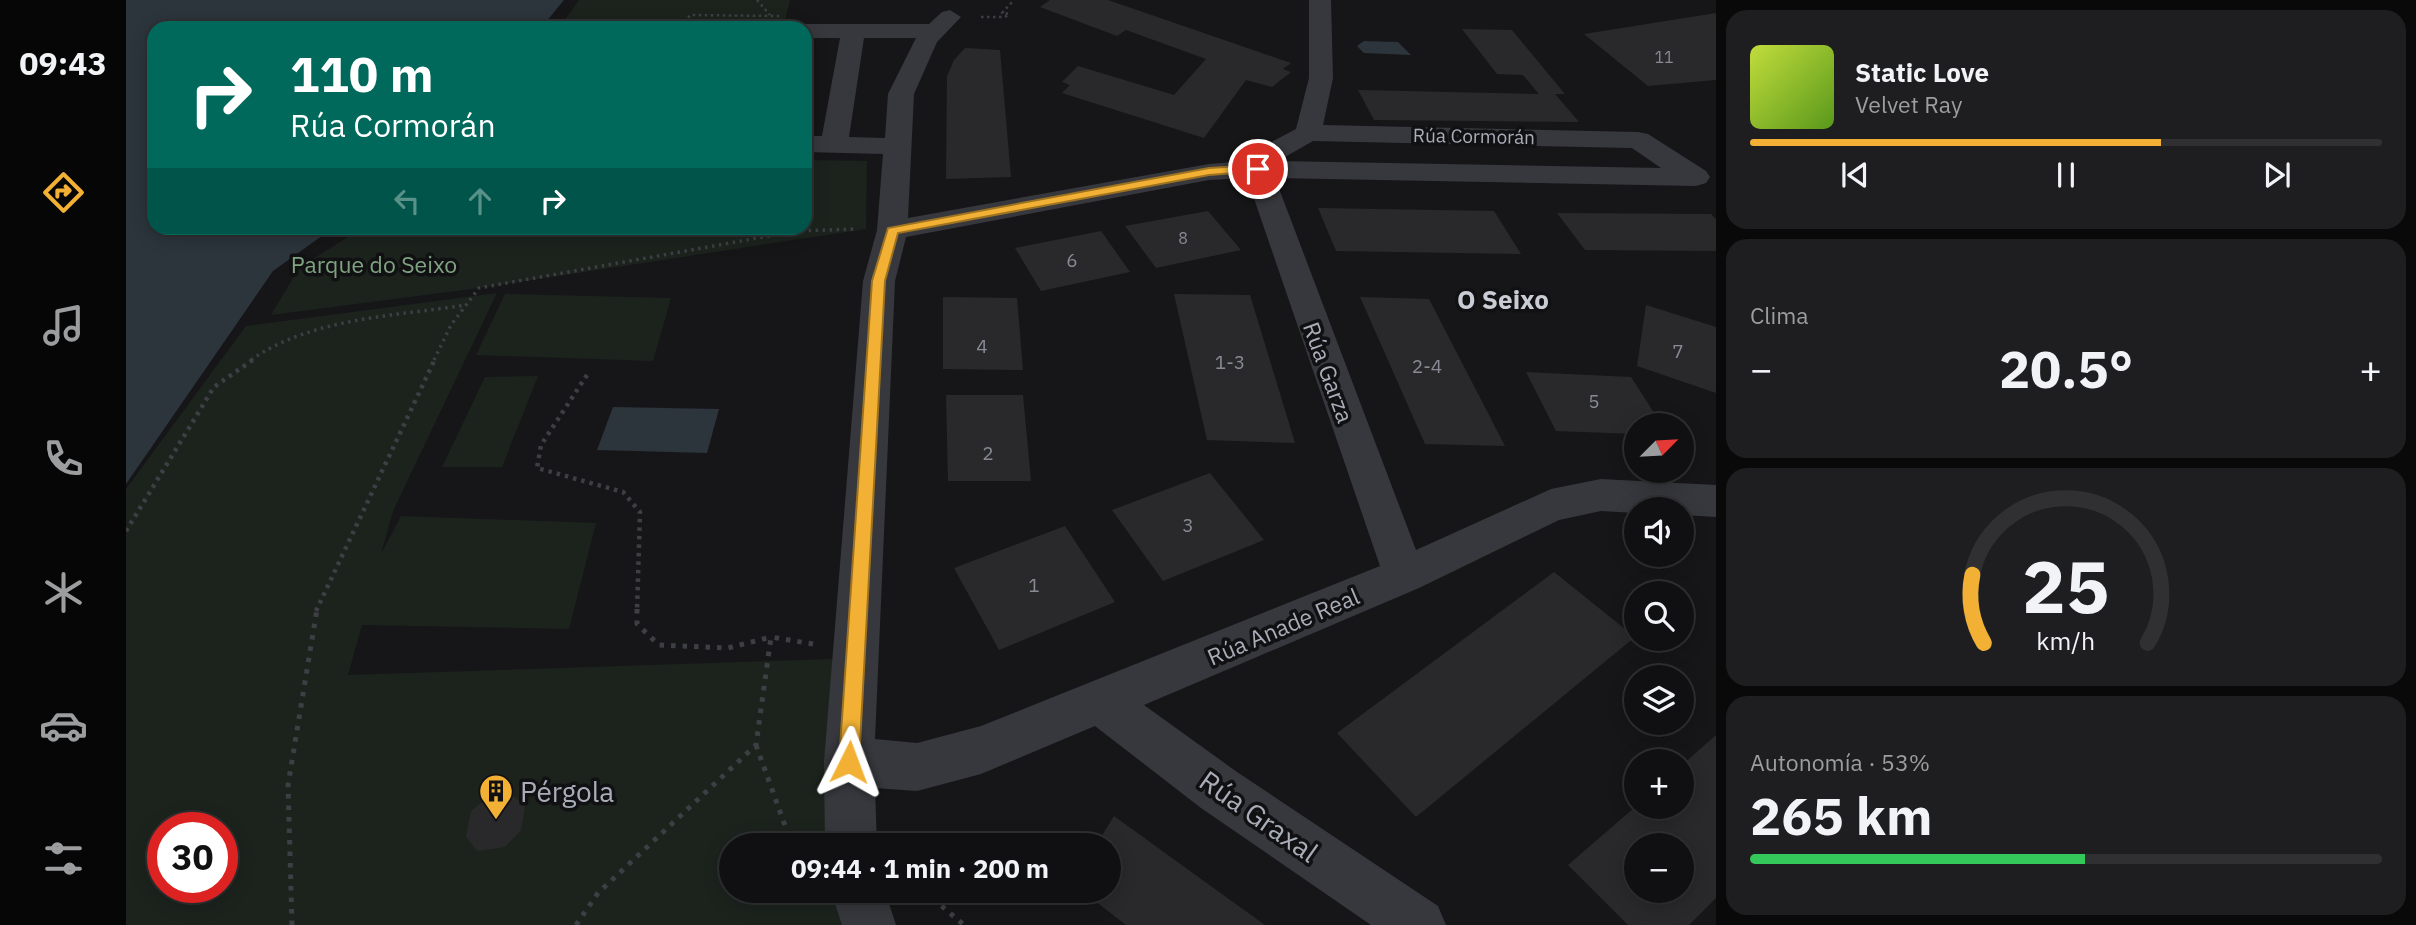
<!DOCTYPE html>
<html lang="es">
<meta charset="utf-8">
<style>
:root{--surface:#101012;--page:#1e1e20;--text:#f1f3f6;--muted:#9c9d9f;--line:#303032;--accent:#f2b134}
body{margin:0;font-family:"IBM Plex Sans",sans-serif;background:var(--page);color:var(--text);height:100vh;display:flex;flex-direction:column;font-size:26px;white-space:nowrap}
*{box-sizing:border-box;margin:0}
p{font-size:23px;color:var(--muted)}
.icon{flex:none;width:38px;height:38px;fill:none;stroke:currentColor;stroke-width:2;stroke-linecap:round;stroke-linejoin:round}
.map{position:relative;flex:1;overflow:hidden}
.details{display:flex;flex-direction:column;gap:10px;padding:10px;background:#09090a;width:700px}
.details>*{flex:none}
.top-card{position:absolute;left:21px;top:21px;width:665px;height:214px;border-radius:21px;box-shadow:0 4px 18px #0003,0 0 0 2px var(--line);background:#00695c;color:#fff;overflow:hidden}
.needle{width:46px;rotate:66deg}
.tools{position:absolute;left:1498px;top:413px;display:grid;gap:14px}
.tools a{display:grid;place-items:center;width:70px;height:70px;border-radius:50%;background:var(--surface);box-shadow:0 4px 18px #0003,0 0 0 2px var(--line);font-size:35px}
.speed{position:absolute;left:21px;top:812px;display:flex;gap:14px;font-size:35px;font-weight:700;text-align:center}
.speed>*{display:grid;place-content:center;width:91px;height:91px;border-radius:50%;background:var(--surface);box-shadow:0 4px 18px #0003,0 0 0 2px var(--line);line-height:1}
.speed .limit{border:10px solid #d22;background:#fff;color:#111}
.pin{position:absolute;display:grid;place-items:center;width:60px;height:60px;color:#fff;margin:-30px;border:4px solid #fff;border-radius:50%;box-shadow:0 2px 7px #0007}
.me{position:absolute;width:77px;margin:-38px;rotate:3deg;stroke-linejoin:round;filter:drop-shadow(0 0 5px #0008)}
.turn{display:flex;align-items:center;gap:24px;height:147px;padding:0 28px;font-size:32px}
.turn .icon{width:91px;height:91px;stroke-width:2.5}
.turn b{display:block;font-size:49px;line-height:60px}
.lanes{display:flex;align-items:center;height:66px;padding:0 28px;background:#0003;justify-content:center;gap:35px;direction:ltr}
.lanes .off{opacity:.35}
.big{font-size:52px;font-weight:700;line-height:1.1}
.details .widget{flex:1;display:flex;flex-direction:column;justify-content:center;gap:10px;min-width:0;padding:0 24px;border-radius:21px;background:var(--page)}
.details .dial{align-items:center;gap:0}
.dial svg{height:182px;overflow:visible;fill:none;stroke:var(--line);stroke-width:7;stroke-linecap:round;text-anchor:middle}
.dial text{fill:var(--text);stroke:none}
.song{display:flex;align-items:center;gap:21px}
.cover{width:84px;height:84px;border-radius:10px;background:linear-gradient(135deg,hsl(70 70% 55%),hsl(90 70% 35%))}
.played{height:7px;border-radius:4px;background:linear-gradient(90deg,var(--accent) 65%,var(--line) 65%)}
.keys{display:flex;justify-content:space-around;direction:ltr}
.heat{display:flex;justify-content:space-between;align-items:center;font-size:38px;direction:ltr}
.charge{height:10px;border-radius:5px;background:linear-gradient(90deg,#34c759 53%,var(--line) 0)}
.trip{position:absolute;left:593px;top:833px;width:402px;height:70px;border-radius:35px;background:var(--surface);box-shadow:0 4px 18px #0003,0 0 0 2px var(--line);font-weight:700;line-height:70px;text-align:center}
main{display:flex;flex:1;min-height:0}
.tabs{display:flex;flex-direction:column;width:126px;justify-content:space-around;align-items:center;background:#060607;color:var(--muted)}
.tabs .icon{width:49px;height:49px}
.tabs .on{color:var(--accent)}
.tabs b{font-size:32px;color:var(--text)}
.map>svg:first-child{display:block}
.green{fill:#1c231d;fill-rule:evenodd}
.water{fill:#2c353c}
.building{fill:#29292c;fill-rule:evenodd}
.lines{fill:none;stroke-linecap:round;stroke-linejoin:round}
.path-far3{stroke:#3d3f44;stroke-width:2.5;stroke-dasharray:2.5 3.5;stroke-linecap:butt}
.path-far2{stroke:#3d3f44;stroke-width:3.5;stroke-dasharray:2.5 4.5;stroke-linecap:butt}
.path-far1{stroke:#3d3f44;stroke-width:4.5;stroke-dasharray:3.5 5;stroke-linecap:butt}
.path{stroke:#3d3f44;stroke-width:5;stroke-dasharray:4.5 7;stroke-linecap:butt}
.minor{fill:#37383d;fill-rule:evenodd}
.route{fill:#f2b134;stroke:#9d7322;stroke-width:2}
.labels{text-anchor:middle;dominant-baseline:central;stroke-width:7;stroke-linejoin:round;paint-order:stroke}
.far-number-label{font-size:16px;fill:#888b94}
.far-street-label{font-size:19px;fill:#a8adb8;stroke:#111113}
.number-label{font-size:19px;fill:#888b94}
.park-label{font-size:23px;fill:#7fa381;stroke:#111113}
.street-label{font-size:23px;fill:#a8adb8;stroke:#111113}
.quarter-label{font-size:26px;font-weight:bold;fill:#c9ccd4;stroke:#111113}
.near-poi-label{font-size:28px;fill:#a8adb8;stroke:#111113;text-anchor:start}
.near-street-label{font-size:28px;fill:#a8adb8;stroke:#111113}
</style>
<main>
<nav class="tabs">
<b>09:43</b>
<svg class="icon on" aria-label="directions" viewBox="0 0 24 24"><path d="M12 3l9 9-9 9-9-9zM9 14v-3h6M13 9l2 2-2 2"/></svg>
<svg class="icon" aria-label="music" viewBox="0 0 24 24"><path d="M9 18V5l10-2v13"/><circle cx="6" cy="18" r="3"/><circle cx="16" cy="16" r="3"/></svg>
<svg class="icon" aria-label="phone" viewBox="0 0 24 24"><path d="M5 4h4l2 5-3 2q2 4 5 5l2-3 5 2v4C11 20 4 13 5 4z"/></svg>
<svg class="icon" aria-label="climate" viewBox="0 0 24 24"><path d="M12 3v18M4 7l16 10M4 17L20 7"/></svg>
<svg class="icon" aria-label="car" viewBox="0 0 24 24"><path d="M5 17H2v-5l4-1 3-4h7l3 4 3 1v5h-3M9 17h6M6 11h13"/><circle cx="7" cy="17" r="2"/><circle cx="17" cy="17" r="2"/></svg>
<svg class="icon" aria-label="filters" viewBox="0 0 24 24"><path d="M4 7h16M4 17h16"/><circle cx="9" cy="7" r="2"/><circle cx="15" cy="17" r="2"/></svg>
</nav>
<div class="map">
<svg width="1590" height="925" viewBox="0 0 1590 925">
<rect width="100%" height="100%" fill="#161618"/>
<path class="green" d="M453 0H664L657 28H433Z
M679 160 741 161 740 229 353 288 145 315 173 268 236 228H679Z
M371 293 267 511 255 554 275 516 470 523 443 629 236 625 222 675 707 659 702 814 704 845H606V891H708L718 925H0V489L120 326ZM37 828H96V887H37Z
M379 294 545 298 527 361 350 355Z
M412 376 376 467H316L359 377Z"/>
<path class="water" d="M0 0H438L415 28H28V228H207L147 271 0 484Z
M1238 41 1272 42 1285 55 1238 53 1231 46Z
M487 407 593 409 581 453 471 450Z"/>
<path class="building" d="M924 0H982L1165 63 1157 69 1165 72 1146 87 1120 80 1078 138 936 93 944 85 936 82 952 66 1048 95 1080 59 1000 30 991 36 914 7Z
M1590 13V80L1522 86 1458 34Z
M1336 29 1386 30 1439 94H1429L1453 122 1248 120 1232 90 1413 94 1397 75 1371 74Z
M839 48 874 50 885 177 820 179 821 76 828 60Z
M1192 208 1368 211 1395 254 1210 251Z
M1082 211 1115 250 1030 268 999 226Z
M1431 213 1585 214 1590 219V251L1459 250Z
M975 231 1004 272 915 291 889 248Z
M1048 294 1124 295 1169 443 1081 440Z
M817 297 891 298 897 370 817 369Z
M1234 297 1303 299 1379 446 1299 444Z
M1520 305 1590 327V393L1511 366Z
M1400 372 1505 377 1536 425H1510V434L1430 431Z
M820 395H897L905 481H822Z
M1084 473 1138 540 1037 581 986 510Z
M939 526 989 602 873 650 828 568Z
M1428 572 1509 637 1290 817 1211 733Z
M1590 735V898L1563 925H1502L1442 865 1509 807H1556V765ZM1510 845H1556V891H1510Z
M385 794 399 806 395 830 379 847 351 851 340 837 345 811 364 796Z
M988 816 1082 884 1139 925H1000L956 891H984V845H970Z"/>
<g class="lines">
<path class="path-far3" d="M631 0 644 15
M855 17H879L883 14 876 13 888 0
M556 28 564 15 653 16"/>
<path class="path-far2" d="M125 360C184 318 270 316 340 305
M308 360 325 325 353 288 671 231 730 229"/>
<path class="path-far1" d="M461 375 415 445 411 468 497 492 514 512 511 611
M0 531 88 387 128 359
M190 611 309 359"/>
<path class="path" d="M511 609V624L533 645 602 648 645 637
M630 745 666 845
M798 891 838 925
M166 925 162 785 191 609
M450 925 472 893 630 745 645 637 687 644"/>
<path class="minor" d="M1183 0H1205L1207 78 1197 125 1512 132 1522 134 1580 171 1584 177 1580 183 1570 186 1149 178 1290 550 1425 489 1475 479 1590 485V517L1556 515V509H1510V513L1475 511 1433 520 1293 588 1018 705 1111 772 1312 906 1320 925H1245L1075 808 969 726 855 774 791 791 749 788 751 845H699L698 762 737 281 751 230 757 154 679 152V136H696L714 38H679V28H669L679 24H803L816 12 824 10 835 17 811 42 788 94 782 218 1083 164 1120 161 1125 153 1170 129 1183 78ZM738 38H790L762 94 759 138 723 137ZM1187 141 1506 148 1535 168 1152 161ZM1121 178 1254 566 855 726 791 743 749 739 769 281 780 237 1083 180Z
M705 891H759L770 925H716Z"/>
</g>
<path class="route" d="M1132 165 1137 169 1136 171 1083 175 772 233 759 281 733 762 730 769 723 772 716 769 713 762 746 281 762 228 1083 168Z"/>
<defs>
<g id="building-pin" transform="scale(1.75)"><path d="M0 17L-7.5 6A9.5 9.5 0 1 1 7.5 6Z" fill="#f2b134" stroke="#111113"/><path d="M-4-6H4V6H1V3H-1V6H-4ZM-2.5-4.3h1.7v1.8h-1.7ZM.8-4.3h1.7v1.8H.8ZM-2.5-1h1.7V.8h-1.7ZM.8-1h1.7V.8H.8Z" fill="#111"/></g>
</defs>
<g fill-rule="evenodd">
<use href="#building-pin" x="370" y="791"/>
</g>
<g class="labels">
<g class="far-number-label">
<text x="1538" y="57">11</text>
<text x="1057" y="238">8</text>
</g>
<g class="far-street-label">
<text transform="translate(1348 136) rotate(1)">Rúa Cormorán</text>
</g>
<g class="number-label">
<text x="946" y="260">6</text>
<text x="856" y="346">4</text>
<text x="1552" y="351">7</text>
<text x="1104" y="362">1-3</text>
<text x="1301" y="366">2-4</text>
<text x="1468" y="401">5</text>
<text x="862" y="453">2</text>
<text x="1062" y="525">3</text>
<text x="908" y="585">1</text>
</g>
<g class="park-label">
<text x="248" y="264">Parque do Seixo</text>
</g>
<g class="street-label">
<text transform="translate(1203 372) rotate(70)">Rúa Garza</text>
<text transform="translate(1157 626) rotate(-23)">Rúa Anade Real</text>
</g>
<g class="quarter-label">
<text x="1377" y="299">O Seixo</text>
</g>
<g class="near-poi-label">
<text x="394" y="791">Pérgola</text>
</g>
<g class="near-street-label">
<text transform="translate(1133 816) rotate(35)">Rúa Graxal</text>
</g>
</g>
</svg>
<div class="tools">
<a><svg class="needle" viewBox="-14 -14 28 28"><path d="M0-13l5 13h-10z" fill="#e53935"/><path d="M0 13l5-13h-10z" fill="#9c9d9f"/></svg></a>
<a><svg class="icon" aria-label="sound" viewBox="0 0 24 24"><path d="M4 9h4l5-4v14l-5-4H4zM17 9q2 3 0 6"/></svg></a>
<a><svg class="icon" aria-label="search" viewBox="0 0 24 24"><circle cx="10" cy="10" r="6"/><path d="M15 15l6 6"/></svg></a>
<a><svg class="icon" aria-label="layers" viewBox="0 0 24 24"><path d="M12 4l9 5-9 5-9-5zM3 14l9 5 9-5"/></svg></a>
<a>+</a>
<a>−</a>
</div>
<div class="speed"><div class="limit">30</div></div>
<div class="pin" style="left:1132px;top:169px;background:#d93025"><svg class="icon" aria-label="arrive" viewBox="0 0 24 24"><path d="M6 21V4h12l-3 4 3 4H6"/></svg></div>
<svg class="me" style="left:723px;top:762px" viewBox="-20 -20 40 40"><path d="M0-17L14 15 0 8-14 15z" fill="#f2b134" stroke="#fff" stroke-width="4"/></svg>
<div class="trip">09:44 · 1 min · 200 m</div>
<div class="top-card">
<div class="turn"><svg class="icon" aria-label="right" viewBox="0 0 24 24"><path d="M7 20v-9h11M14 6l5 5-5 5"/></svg><div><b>110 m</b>Rúa Cormorán</div></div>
<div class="lanes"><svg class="icon off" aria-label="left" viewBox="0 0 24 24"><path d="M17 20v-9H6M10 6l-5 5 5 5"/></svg><svg class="icon off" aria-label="ahead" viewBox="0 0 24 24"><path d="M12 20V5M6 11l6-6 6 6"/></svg><svg class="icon" aria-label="right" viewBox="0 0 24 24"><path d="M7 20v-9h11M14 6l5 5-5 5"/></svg></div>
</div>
</div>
<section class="details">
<div class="widget">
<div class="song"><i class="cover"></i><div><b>Static Love</b><p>Velvet Ray</p></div></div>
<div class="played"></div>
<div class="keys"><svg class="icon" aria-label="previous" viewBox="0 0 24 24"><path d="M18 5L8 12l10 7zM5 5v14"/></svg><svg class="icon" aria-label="pause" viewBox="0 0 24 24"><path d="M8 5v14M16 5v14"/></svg><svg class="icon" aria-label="next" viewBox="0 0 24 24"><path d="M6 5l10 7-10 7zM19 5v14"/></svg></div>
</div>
<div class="widget"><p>Clima</p>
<div class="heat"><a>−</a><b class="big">20.5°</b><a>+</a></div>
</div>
<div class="widget dial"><svg viewBox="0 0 100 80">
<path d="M14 69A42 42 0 1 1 86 69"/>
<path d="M14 69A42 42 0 0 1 9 39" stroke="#f2b134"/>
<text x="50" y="56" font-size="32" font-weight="700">25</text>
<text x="50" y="72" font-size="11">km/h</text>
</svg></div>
<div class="widget"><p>Autonomía · 53%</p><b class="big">265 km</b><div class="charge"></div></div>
</section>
</main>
